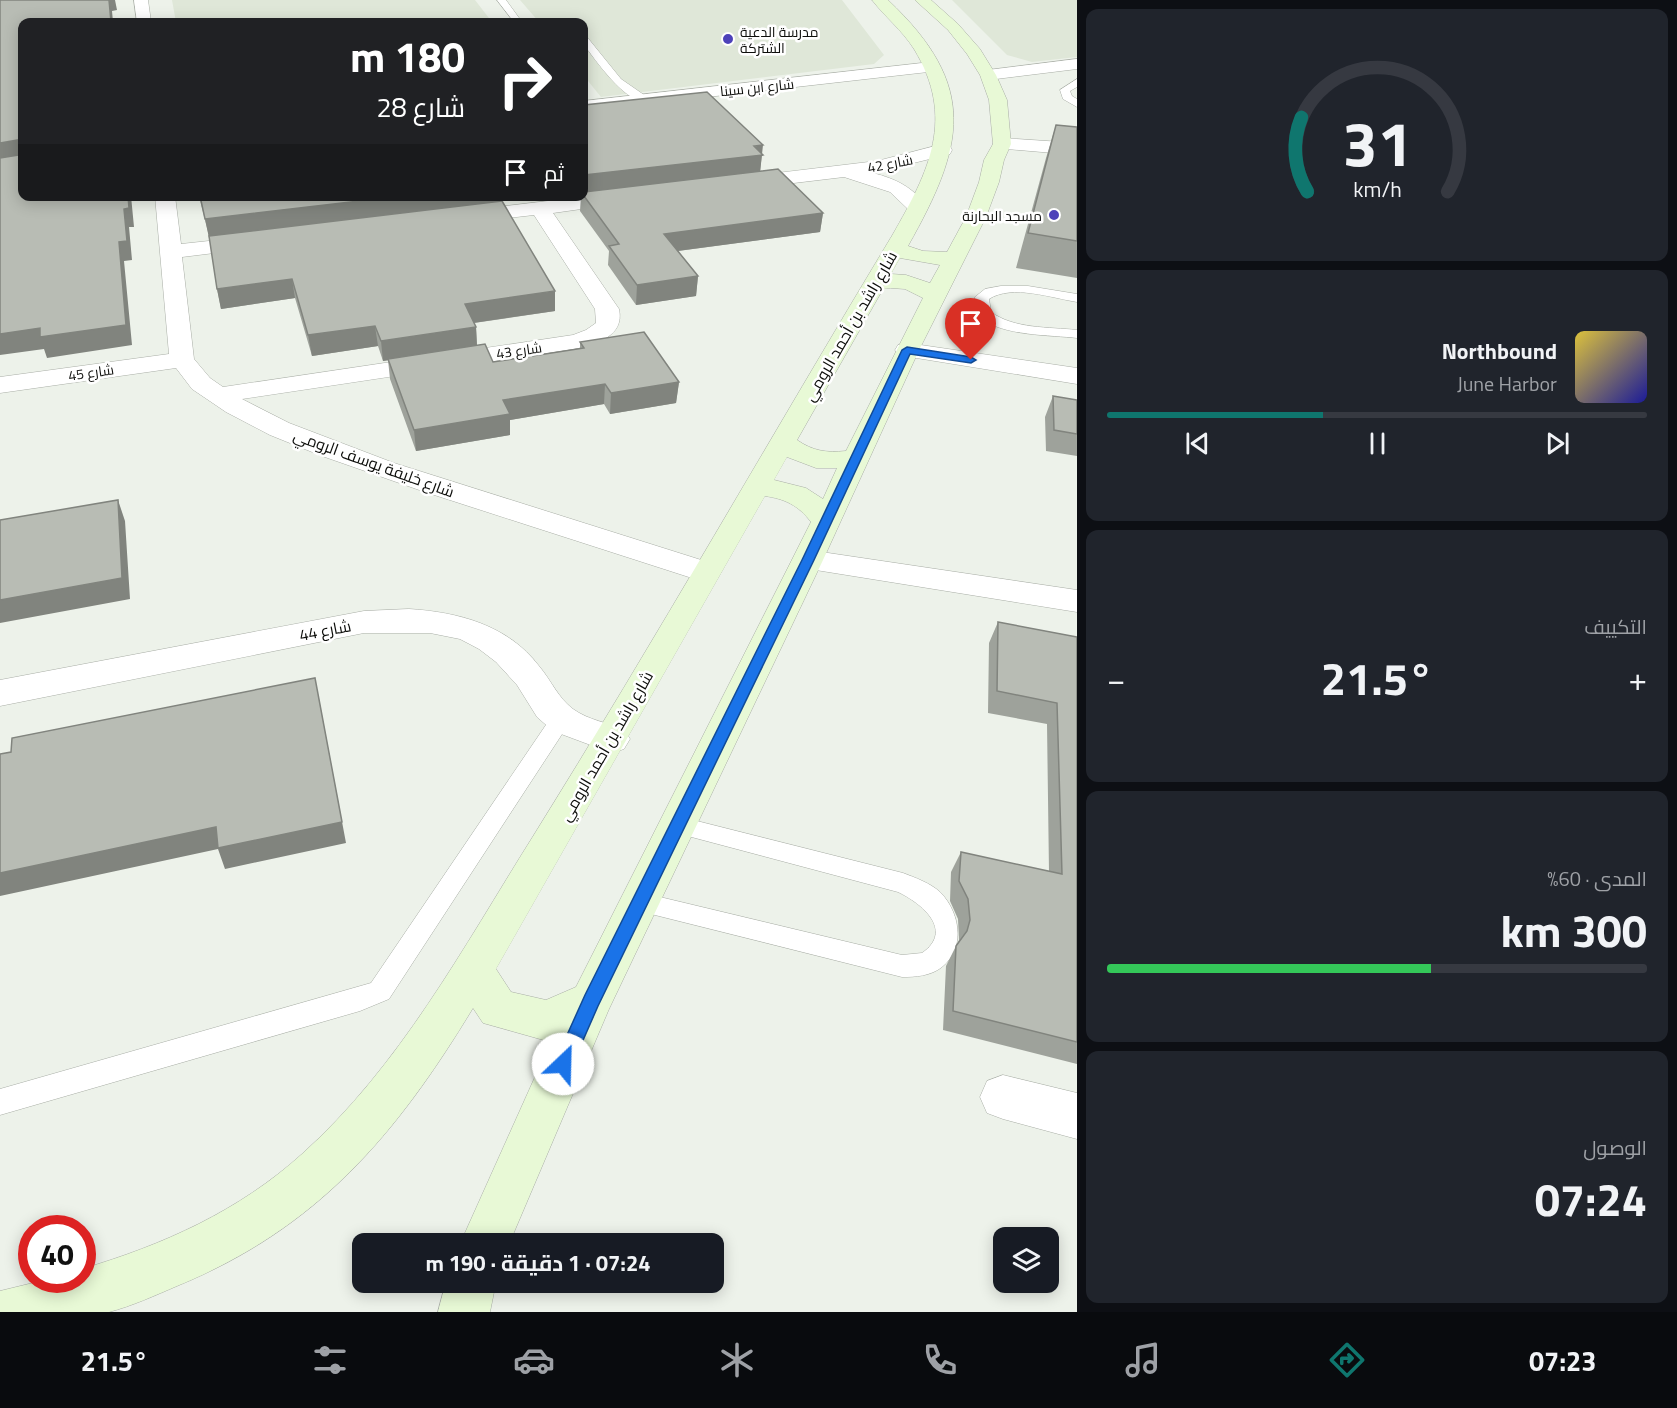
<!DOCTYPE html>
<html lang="ar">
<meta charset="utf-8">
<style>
:root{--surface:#171b24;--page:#20242c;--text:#f1f3f6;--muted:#9ea1a6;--line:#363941;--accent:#0f766e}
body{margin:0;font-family:"Titillium Web",Cairo,sans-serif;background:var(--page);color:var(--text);direction:rtl;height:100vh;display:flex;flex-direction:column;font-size:22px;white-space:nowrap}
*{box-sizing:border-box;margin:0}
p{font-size:20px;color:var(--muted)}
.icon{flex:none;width:33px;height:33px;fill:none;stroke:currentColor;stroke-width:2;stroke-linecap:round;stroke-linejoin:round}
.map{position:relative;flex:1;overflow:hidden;direction:ltr}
.drawer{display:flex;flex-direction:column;gap:9px;padding:9px;background:#0d0f14;width:600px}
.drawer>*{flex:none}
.banner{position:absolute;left:18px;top:18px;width:570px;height:183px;border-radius:12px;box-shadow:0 3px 15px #0003;direction:rtl;background:#202124;color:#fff;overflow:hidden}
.fabs{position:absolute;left:993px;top:1227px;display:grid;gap:12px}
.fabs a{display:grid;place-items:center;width:66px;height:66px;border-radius:12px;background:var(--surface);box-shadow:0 3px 15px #0003;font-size:30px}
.speed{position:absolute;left:18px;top:1215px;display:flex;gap:12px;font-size:30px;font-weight:700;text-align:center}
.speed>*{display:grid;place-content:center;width:78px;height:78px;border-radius:50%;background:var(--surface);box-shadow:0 3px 15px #0003;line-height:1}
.speed .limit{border:9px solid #d22;background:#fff;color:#111}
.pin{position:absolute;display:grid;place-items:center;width:51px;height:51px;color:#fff;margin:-62px -26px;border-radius:50% 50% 50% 0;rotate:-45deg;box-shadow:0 0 6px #0007}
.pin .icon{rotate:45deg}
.me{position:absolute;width:66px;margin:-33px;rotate:24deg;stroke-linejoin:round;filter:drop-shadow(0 0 4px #0008)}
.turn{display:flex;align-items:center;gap:21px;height:126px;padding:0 24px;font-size:27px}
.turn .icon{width:78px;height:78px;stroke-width:2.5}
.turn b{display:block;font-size:42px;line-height:51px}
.then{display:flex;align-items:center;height:57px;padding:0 24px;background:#0003;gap:12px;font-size:22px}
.big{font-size:45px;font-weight:700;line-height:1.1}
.drawer .widget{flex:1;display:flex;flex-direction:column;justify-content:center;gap:9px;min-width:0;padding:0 21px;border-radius:12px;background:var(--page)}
.drawer .dial{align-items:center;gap:0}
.dial svg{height:156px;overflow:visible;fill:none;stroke:var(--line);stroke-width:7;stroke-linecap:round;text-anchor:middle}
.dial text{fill:var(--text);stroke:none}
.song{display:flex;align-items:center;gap:18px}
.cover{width:72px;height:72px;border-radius:9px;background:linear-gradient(135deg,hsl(50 70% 55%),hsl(240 70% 35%))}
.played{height:6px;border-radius:3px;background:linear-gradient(90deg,var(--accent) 40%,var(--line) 40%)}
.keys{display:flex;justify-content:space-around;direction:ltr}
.heat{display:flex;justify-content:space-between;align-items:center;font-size:33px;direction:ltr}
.charge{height:9px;border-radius:4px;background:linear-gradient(90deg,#34c759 60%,var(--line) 0)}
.trip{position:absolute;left:352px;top:1233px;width:372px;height:60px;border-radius:12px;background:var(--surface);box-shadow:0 3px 15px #0003;font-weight:700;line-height:60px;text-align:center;direction:rtl}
.menu{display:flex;height:96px;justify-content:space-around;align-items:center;background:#090b0e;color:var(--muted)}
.menu .icon{width:42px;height:42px}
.menu .active{color:var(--accent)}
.menu b{font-size:27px;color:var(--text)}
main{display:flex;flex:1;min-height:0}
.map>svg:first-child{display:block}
.built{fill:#dfe7d8}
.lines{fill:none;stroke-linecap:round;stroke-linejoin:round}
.lane-casing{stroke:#a9aea6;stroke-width:1}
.street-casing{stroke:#a9aea6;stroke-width:1}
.secondary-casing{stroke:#a9aea6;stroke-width:1}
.lane{fill:#fff;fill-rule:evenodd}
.street{fill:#fff;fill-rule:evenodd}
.secondary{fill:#e8f9d6;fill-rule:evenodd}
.wall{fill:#9ea29b}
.shaded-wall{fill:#81847e}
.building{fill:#b8bcb4;stroke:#81847e;stroke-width:1.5}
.route{fill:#1a73e8;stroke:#114b97;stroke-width:1.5}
.poi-dot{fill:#4d42b9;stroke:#fff;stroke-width:2}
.labels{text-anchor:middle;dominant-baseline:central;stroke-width:5;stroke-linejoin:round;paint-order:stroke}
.far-poi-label{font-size:14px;fill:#0d0e0b;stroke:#fff;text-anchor:start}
.far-street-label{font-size:14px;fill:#0d0e0b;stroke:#fff}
.street-label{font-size:16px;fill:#0d0e0b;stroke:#fff}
</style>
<main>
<section class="drawer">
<div class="widget dial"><svg viewBox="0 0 100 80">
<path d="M14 69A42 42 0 1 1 86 69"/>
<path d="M14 69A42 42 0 0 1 11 31" stroke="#0f766e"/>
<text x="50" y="56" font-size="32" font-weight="700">31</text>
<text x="50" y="72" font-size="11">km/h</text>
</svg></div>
<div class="widget">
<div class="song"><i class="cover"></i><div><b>Northbound</b><p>June Harbor</p></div></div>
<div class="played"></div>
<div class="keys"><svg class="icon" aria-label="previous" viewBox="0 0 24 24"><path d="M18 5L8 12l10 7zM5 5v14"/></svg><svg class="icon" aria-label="pause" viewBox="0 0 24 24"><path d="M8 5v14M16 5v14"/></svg><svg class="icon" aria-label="next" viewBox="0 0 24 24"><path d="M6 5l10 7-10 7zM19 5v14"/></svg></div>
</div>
<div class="widget"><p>التكييف</p>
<div class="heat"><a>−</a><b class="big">21.5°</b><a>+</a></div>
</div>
<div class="widget"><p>المدى · 60%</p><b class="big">300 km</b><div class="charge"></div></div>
<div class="widget"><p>الوصول</p><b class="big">07:24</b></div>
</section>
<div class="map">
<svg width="1077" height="1312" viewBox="0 0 1077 1312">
<rect width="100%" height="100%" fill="#edf2ea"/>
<path class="built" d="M172 0H475L492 22H176Z
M520 0H842L884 55 874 64 601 97 584 76V22H539Z
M952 0H1077V57L1032 62 1007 55Z"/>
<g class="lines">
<g class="lane-casing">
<path id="lane" d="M497 0H506L522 22H514Z
M232 19H246L251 22H227Z
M584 36 587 37 621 79 647 97V101C625 104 596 60 584 45Z
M1077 79V87L1070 91 1072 96 1077 99V107L1063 99 1060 90Z
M1001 286H1028L1077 294V302C1052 298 1012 284 989 299L991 312C1014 329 1049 327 1077 330V338C1052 335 1001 336 982 318 975 312 975 305 975 297L985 289Z
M561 711 568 713 571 719 568 725 389 999 360 1011 0 1115V1089L371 983 554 713Z
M677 816 903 873C916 878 930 883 940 892 960 912 966 948 942 967 931 976 915 977 902 977L631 909 627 902 631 895 639 892 902 955 922 953C955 930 921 903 898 892L669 831 666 825 669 819Z"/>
</g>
<g class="street-casing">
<path id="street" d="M134 0H148L151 22H137Z
M1077 59V69L988 80 980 75 988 70Z
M931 62 937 63 939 67 937 71 584 111V101Z
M1002 138 1077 143V155L995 148 993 144 995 140Z
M943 144 950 146 952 150 950 154 873 173C896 179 913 187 927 207L924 211H910L890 192 844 177 744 189 737 187 734 183 737 179 744 177 877 161Z
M624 192 631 194 634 198 631 202 553 213 619 309C625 337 595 344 574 349L242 399 289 423 394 463 717 565 721 572 717 579 706 582 695 579 425 492 322 456 270 435 226 412 192 389 176 368 0 393V377L169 354 155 196H175L181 244 255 236 263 237 266 242 263 247 255 248 182 257 194 359 210 378 223 387 573 335 586 330 596 323 595 309 534 215 464 223 457 221 454 217 457 213 464 211Z
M907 343 1077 368V384L898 355 895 350 898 345Z
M808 550 1077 590V612L797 567 793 560 797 553Z
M409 609C458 612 508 625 539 666 551 680 558 698 573 709 588 720 608 723 624 729L630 739 624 749 612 753 553 731 537 717 517 685 496 662 479 649 460 639 430 633H364L0 706V680L364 611Z
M1003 1075 1077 1093V1139L1003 1119 987 1113 980 1097 987 1081Z"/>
</g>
<g class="secondary-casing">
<path id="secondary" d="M872 0H888C979 86 965 145 908 246L923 251 947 252 966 217 979 182 984 160 993 144 989 100 980 75 967 54 948 30 915 0H931L958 24 980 49 996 75 1007 100 1011 144 1004 160 999 182 986 217 919 350 823 560 609 1009 509 1244H460L552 1039 547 1041 483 1023 473 1008C396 1135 318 1228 177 1286 156 1295 132 1306 109 1312 99 1312 87 1312 77 1312 52 1312 26 1312 0 1312V1291L45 1280H82V1269C163 1245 239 1211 302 1154 400 1066 463 948 532 838 656 639 772 435 893 234 929 171 956 118 914 49 902 30 885 17 872 0ZM900 258 940 265 930 283 906 275 891 274ZM891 288 905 289 923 298 846 451C826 453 813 451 797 440L883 289ZM787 457 816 468H837L823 499 806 488 774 480ZM765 496C785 499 798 505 811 522L576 987 546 1000 511 992 496 969Z
M446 1282H496L490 1312H438Z"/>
</g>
<use href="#lane" class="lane"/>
<use href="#street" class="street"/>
<use href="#secondary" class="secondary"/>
</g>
<path class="wall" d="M1056 125 1077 127V278L1016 268 1046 158Z
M762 154 760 171 823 213 820 232 678 251 698 276 696 296 636 305 608 265 609 251 580 211 581 196Z
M199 196H525L499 200 500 202 555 311 474 323 476 327 477 345 493 362 580 348V342L679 382 676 403 610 414 604 404 510 420V435L416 451 390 379 388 360 383 361 378 346 312 356 295 298 221 309 217 289 209 236Z
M1053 396 1077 400V456L1046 451 1045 417Z
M998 622 1077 637V1064L943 1030 946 966 959 940 958 919 950 901 951 872 961 852 1049 872 1047 724 988 713 989 643Z"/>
<path class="shaded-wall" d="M109 0H115L117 10 112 11 113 22H111Z
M18 140 22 155 0 161V143Z
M763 145 760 173 584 194V175Z
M128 196H131L134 227H129L132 260 124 261 132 345 47 358 44 349 0 355V334L119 242 124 209Z
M402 196H525L499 200 500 202 209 238 205 219Z
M823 213 820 232 662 253 664 234Z
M698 276 696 296 636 305 637 285Z
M292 279 295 298 221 309 217 289Z
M555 291V311L466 324 465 304Z
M375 326 378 346 312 356 308 335Z
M476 327 477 347 383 361 381 341Z
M679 382 676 403 610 414 611 393Z
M605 384 604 404 510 420V435L416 451 414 430 503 400Z
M118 500 125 521 130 599 0 623V600Z
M319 699 346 843 225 869 218 849 0 896V873Z"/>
<path class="building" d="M0 0H109L111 22H22V196H128L129 208 124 209 127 241 119 242 126 325 40 337V328L0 334V158L18 155V140L0 143Z
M707 92 763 145 754 146 763 155 584 175V105Z
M1056 125 1077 127V241L1028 233Z
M778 169 823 213 664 234 698 276 637 285 609 246 619 244 584 196V192Z
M200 196H402L205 219Z
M502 201 555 291 465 304 476 327 381 341 375 326 308 335 292 279 217 289 209 236Z
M644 332 679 382 611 393 605 384 503 400 510 414 414 430 388 359 485 344 493 362 584 348 580 342Z
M1053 396 1077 400V434L1054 430Z
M118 500 122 578 0 600V520Z
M998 622 1077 637V1042L953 1011 956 946 967 931 970 920 968 899 959 881 961 852 1062 874 1057 703 997 691Z
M315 678 342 822 218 848 216 827 0 873V754L11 752 12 738Z"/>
<path class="route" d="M907 347 971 357 976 360 971 363 910 354 814 560 598 1006 570 1070 563 1073 557 1070 554 1064 585 995 802 560 902 350Z"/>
<g class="poi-dot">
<circle cx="728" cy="39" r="6"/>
<circle cx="1054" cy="215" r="6"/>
</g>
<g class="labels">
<g class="far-poi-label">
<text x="740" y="31">مدرسة الدعية<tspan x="740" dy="16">الشتركة</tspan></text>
<text x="1042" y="215" text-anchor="end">مسجد البحارنة</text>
</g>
<g class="far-street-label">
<text transform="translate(757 87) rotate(-6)">شارع ابن سينا</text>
<text transform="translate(890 163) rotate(-11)">شارع 42</text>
<text transform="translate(519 350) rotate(-8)">شارع 43</text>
<text transform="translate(91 372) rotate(-8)">شارع 45</text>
</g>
<g class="street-label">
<text transform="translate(850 326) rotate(-60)">شارع راشد بن أحمد الرومي</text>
<text transform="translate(374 463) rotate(20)">شارع خليفة يوسف الرومي</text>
<text transform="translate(325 630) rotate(-11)">شارع 44</text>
<text transform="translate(606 746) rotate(-60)">شارع راشد بن أحمد الرومي</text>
</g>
</g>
</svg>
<div class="fabs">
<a><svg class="icon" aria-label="layers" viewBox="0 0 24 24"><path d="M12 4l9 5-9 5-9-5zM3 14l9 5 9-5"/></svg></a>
</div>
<div class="speed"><div class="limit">40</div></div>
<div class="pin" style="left:971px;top:360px;background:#d93025"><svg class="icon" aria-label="arrive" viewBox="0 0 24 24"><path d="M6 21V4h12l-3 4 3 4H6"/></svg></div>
<svg class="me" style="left:563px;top:1064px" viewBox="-20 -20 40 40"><circle r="19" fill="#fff"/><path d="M0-13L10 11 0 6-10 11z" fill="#1a73e8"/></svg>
<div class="trip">07:24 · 1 دقيقة · 190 m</div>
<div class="banner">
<div class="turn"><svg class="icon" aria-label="right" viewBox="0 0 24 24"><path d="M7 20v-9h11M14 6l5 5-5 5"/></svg><div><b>180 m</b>شارع 28</div></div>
<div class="then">ثم<svg class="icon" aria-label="arrive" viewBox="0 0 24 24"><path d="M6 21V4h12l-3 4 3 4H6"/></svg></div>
</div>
</div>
</main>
<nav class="menu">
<b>07:23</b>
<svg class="icon active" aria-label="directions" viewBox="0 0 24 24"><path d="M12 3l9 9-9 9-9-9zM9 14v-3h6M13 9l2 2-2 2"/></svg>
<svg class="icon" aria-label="music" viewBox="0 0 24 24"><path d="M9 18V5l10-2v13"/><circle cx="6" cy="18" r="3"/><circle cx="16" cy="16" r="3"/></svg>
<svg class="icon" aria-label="phone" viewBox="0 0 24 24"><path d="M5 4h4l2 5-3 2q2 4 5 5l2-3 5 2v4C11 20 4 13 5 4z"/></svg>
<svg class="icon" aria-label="climate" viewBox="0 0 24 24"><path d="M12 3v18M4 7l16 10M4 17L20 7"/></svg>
<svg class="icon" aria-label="car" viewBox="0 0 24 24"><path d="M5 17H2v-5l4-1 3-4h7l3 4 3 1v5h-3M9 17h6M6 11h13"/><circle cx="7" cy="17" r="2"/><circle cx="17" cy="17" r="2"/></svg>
<svg class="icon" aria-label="filters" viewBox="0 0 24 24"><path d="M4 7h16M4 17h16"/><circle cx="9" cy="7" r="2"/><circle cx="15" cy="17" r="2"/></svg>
<b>21.5°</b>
</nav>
